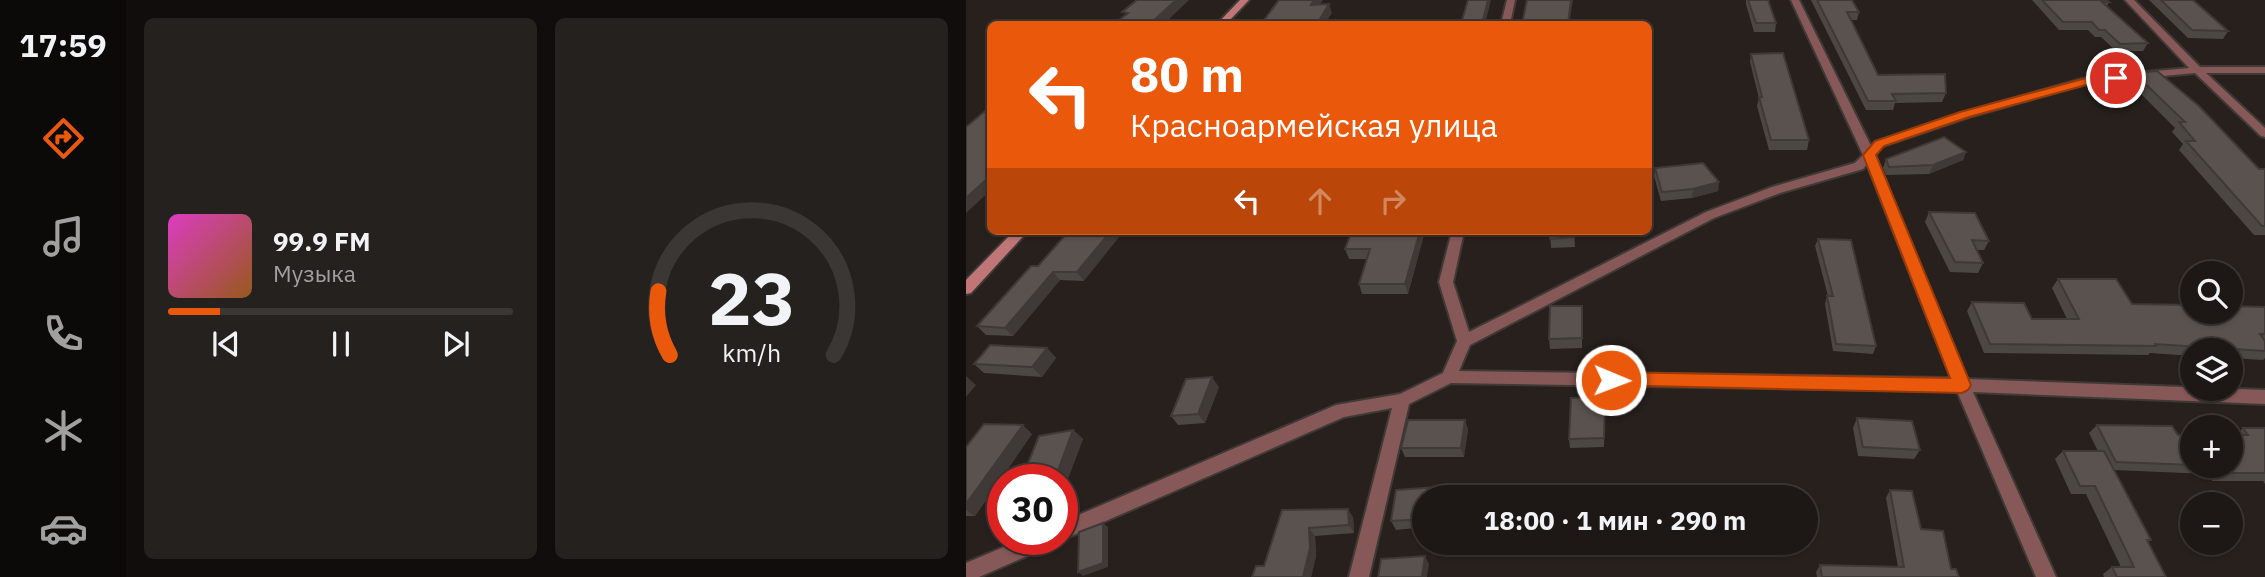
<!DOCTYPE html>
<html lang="ru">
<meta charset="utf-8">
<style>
:root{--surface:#1d1816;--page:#25211f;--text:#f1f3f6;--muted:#a0a0a1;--line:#3b3735;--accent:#ea580c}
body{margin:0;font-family:"IBM Plex Sans",sans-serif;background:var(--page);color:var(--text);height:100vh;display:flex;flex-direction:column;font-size:26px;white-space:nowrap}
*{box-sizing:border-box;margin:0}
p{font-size:23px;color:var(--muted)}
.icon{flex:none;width:38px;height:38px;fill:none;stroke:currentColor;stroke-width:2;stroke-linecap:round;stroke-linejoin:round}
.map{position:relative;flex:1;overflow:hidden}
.sheet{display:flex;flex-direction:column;gap:18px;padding:18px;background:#100d0c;width:840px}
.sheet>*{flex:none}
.hud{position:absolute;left:21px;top:21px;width:665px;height:214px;border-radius:10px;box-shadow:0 2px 5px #0004,0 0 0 2px var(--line);background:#ea580c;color:#fff;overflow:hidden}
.buttons{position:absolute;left:1214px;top:261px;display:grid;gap:14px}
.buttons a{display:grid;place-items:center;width:63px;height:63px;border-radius:50%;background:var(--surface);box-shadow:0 2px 5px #0004,0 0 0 2px var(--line);font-size:35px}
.speed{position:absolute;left:21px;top:464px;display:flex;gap:14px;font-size:35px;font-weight:700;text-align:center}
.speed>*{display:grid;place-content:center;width:91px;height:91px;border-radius:50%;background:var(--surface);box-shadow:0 2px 5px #0004,0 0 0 2px var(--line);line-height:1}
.speed .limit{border:10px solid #d22;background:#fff;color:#111}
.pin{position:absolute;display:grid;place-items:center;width:60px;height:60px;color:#fff;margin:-30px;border:4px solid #fff;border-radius:50%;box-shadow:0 2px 7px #0007}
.me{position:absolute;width:77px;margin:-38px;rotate:91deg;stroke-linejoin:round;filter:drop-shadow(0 0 5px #0008)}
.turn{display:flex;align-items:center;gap:24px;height:147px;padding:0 28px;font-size:32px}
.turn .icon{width:91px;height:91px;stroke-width:2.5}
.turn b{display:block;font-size:49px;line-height:60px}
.lanes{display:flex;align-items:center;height:66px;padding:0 28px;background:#0003;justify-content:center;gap:35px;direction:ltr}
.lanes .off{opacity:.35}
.sheet .card{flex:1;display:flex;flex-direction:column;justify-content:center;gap:10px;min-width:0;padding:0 24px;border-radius:10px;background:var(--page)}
.sheet .dial{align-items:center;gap:0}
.dial svg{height:182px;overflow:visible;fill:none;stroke:var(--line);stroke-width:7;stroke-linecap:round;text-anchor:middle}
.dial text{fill:var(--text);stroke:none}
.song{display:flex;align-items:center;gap:21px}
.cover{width:84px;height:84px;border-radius:10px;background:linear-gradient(135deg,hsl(310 70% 55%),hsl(30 70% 35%))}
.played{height:7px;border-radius:4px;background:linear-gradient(90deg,var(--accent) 15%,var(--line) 15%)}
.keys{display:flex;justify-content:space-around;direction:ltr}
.sheet .tiles{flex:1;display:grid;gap:18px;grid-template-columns:repeat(2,1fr)}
.trip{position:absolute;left:446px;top:485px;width:406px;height:70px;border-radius:35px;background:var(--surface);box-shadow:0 2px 5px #0004,0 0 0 2px var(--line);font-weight:700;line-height:70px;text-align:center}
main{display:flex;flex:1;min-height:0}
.dock{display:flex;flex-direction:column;width:126px;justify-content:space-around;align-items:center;background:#0c0a09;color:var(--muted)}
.dock .icon{width:49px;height:49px}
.dock .active{color:var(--accent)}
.dock b{font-size:32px;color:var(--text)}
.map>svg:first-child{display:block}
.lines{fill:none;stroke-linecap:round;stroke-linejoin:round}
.street-casing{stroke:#403a37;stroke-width:4}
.secondary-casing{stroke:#403a37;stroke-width:4}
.street{fill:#875858;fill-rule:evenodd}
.secondary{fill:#c07676;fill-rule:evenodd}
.wall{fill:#4d4743}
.shaded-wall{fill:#3f3937}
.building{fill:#5a524e;stroke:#3f3937;stroke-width:2}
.route{fill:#ea580c;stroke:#983908;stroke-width:2}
</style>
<main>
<nav class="dock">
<b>17:59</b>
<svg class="icon active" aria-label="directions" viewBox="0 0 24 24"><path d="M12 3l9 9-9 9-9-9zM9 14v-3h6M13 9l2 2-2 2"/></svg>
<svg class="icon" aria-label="music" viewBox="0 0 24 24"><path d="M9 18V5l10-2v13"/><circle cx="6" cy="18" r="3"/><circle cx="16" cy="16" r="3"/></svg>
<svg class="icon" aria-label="phone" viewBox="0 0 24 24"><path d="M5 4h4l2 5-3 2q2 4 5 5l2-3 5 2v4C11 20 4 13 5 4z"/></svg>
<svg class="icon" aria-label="climate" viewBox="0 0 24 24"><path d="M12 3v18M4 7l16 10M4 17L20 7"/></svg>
<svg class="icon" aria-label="car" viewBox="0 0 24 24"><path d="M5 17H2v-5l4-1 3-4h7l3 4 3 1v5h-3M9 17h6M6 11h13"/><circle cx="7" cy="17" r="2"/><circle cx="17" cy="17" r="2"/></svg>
</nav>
<section class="sheet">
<div class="tiles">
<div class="card">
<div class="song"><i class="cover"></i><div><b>99.9 FM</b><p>Музыка</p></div></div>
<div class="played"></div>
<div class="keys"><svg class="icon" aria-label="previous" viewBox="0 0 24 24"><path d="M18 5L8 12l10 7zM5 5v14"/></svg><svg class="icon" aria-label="pause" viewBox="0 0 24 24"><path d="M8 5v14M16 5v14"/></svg><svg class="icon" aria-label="next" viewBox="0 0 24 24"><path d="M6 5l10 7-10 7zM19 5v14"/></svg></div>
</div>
<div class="card dial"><svg viewBox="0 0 100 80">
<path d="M14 69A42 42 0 1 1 86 69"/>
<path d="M14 69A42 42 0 0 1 9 41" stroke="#ea580c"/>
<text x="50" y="56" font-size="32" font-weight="700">23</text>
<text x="50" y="72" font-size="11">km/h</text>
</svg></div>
</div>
</section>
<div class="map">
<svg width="1299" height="577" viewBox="0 0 1299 577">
<rect width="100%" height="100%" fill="#27201d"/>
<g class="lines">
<g class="street-casing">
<path id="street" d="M541 0H549L544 24H535Z
M825 0H833L905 146 909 142 995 113 1123 77 1223 68 1159 0H1168L1234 67H1299V73H1240L1299 128V137L1295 136 1229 73 1124 83 1003 117 917 146 909 155 1001 379 1299 390V404L1007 392 1090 577H1070L991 391 485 383 443 404 403 577H383L426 408 378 417 103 537 96 540 94 539H96V522L370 405 434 394 477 373 491 341 473 282 486 231H498L487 282 503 332 740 212 806 187 889 163 897 155ZM901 164 985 378 493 371 504 345 748 218 814 193 897 169Z
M57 539H88L86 545 13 577H0V563Z"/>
</g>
<g class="secondary-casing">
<path id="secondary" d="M274 0H283L260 24H251Z
M48 231H62L5 293 0 294V280Z"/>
</g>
<use href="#street" class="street"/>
<use href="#secondary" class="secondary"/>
</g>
<path class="wall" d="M780 0H802L810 23 809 32H788L780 4Z
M845 0H886L893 12 891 20H885L912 75 980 93 976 102 929 103 927 110H900Z
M1066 0H1140L1143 2 1141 6 1182 43 1177 51H1150L1135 37H1129L1122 30H1093Z
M1183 0H1227L1262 31 1257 39 1222 38Z
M785 54 843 140 841 150H803L791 106 793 98 784 62Z
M1168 73 1293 169H1299V235H1288L1213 150 1217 144 1206 132 1209 128 1163 82Z
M1000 152 997 160 963 174 920 175 917 168 920 159Z
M689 168 753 182 752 191 726 198 695 201 688 176Z
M963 212 1023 241 1018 250H1011L1017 263 1012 273 984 272 959 222Z
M103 231 118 281 94 280 47 336 20 335 11 326 72 266Z
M386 231H459L442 294H396L393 284 401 259H383L379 249Z
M584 231H608L609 247 585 248Z
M852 239 910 346 907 354 867 351 859 304 861 296H862L849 246Z
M1092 279 1166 304 1299 307V358L1297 360 1265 358V350H1227V356L1184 353 1182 355 1018 353 1001 311 1006 302 1066 319H1101L1086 288Z
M616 315V348L584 349 583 339Z
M81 348 90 358 76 377 18 373 8 364Z
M253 387 239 423 212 425 205 416Z
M639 397 638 447 604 448 603 439Z
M891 418 954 450 948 459 892 456 887 428Z
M1131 425 1212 435H1227V466H1265L1270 435 1277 428H1299V484L1297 481H1246L1242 474 1148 470 1185 540 1182 542 1200 577H1138L1137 574 1146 567H1155L1120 494H1105L1089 459 1097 451H1132L1123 433Z
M502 429 498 457H439L435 448Z
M107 430 117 439 101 481 96 482V480H57L56 478Z
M66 434 9 516H0V447Z
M484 486 487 497H458V527L430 530 425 521 430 490Z
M924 490 985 569 993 577H851L850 572 854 565 932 567 920 498Z
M316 510 387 517 388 533 349 536 350 556 345 577 298 566Z"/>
<path class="shaded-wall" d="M210 0H223L198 24H184Z
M348 0H357L348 13 345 5Z
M522 0H525L519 24H516Z
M605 0H607L603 24H602Z
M363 4 366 13 359 24H351Z
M1000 152 997 160 963 174 967 165Z
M24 176V191L0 213V198Z
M753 182 752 191 726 198 727 189Z
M145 231H158L118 281 111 272Z
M454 231H459L442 294 439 284Z
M87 272 94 280 47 336 39 328Z
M81 348 90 358 76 377 66 367Z
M0 376 10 385 0 397Z
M246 377 253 387 239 423 232 414Z
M499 420 502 429 498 457 495 448Z
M57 425 66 434 9 516 0 510V504Z
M107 430 117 439 101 481 91 473Z
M484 486 487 495V497H483Z
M382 509 387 517 388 533 383 525Z
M137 523 142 527V567L117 576 112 572Z
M343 528 349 536 350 556 345 577H337Z
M459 556 463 564 461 577H456Z"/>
<path class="building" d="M171 0H210L184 24H148L162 13 156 12Z
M313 0H348L345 5 363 4 351 24H295Z
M502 0H522L516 24H495Z
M561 0H605L602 24H556Z
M782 0H802L810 23H790Z
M851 0H886L893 12H881L912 75 979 74 980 93 926 94 930 101H902Z
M1076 0H1140L1143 2H1136L1182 43 1154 44 1139 30H1133L1126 22H1097Z
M1195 0H1227L1262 31 1226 30Z
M817 53 843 140H805L793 97H796L785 54Z
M1191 71 1233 106 1293 169H1299V226H1296L1220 141H1229L1213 122H1219L1168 73Z
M24 107V176L0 198V127Z
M978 137 1000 152 967 165 923 167 920 159Z
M737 163 753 182 727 189 696 192 689 168Z
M963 212 1009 213 1023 241 1006 240 1017 263 989 262Z
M103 231H145L111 272H87L39 328 11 326 65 266H72Z
M386 231H454L439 284H393L404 249H379Z
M584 231H608V237L584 239Z
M852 239 885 240 910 346 870 344 861 296H867Z
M1092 279H1150L1166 304 1227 305V312H1265V306L1299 307V334H1294L1299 341V351L1189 344 1190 346 1024 344 1006 302 1058 303 1066 319H1113Z
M584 306H616V338L583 339Z
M24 345 81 348 66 367 8 364Z
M246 377 232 414 205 416 220 379Z
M639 397 638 438 603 439 605 398Z
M891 418 946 421 954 450 897 447Z
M442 420H499L495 448H435Z
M18 424 57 425 0 504V447Z
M1131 425 1206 426 1212 435H1227V465L1150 462Z
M1277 428H1299V473H1256L1252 466H1242H1265V435H1282Z
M107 430 91 473 56 478 73 436Z
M1097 451H1138L1185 540H1181L1200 577H1151L1146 567H1168L1129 486H1114Z
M484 486 483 497H458V519L425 521 430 490Z
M924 490 946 491 955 529 977 531 985 569H990L993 577H856L854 565 938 567Z
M382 509 383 525 343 528 344 548 337 577H286L290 566H298L316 510Z
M137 523V563L112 572 113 532Z
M459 556 456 577H412L415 559Z"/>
<path class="route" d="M1150 74 1156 78 1154 80 1124 84 1003 117 918 146 910 155 1005 385 1002 390 996 393 639 385 636 380 639 374 645 372 984 378 897 155 909 141 994 112 1124 77Z"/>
</svg>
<div class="buttons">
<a><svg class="icon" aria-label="search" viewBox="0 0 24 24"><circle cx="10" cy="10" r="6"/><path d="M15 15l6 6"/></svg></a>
<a><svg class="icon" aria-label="layers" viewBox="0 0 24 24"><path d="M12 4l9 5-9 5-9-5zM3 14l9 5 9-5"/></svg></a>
<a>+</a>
<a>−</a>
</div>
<div class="speed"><div class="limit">30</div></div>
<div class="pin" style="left:1150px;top:78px;background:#d93025"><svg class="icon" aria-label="arrive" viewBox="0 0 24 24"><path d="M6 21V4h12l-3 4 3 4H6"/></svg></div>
<svg class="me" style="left:645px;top:380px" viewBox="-20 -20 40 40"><circle r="17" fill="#ea580c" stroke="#fff" stroke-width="3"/><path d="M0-11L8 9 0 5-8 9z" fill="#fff"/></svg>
<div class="trip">18:00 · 1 мин · 290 m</div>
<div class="hud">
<div class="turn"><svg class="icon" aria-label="left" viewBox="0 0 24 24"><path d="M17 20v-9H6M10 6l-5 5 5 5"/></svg><div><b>80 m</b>Красноармейская улица</div></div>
<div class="lanes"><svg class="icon" aria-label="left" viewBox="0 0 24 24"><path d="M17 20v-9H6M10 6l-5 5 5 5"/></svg><svg class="icon off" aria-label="ahead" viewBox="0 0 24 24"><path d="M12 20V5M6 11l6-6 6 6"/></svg><svg class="icon off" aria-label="right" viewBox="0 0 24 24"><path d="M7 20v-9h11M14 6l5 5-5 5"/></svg></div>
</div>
</div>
</main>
